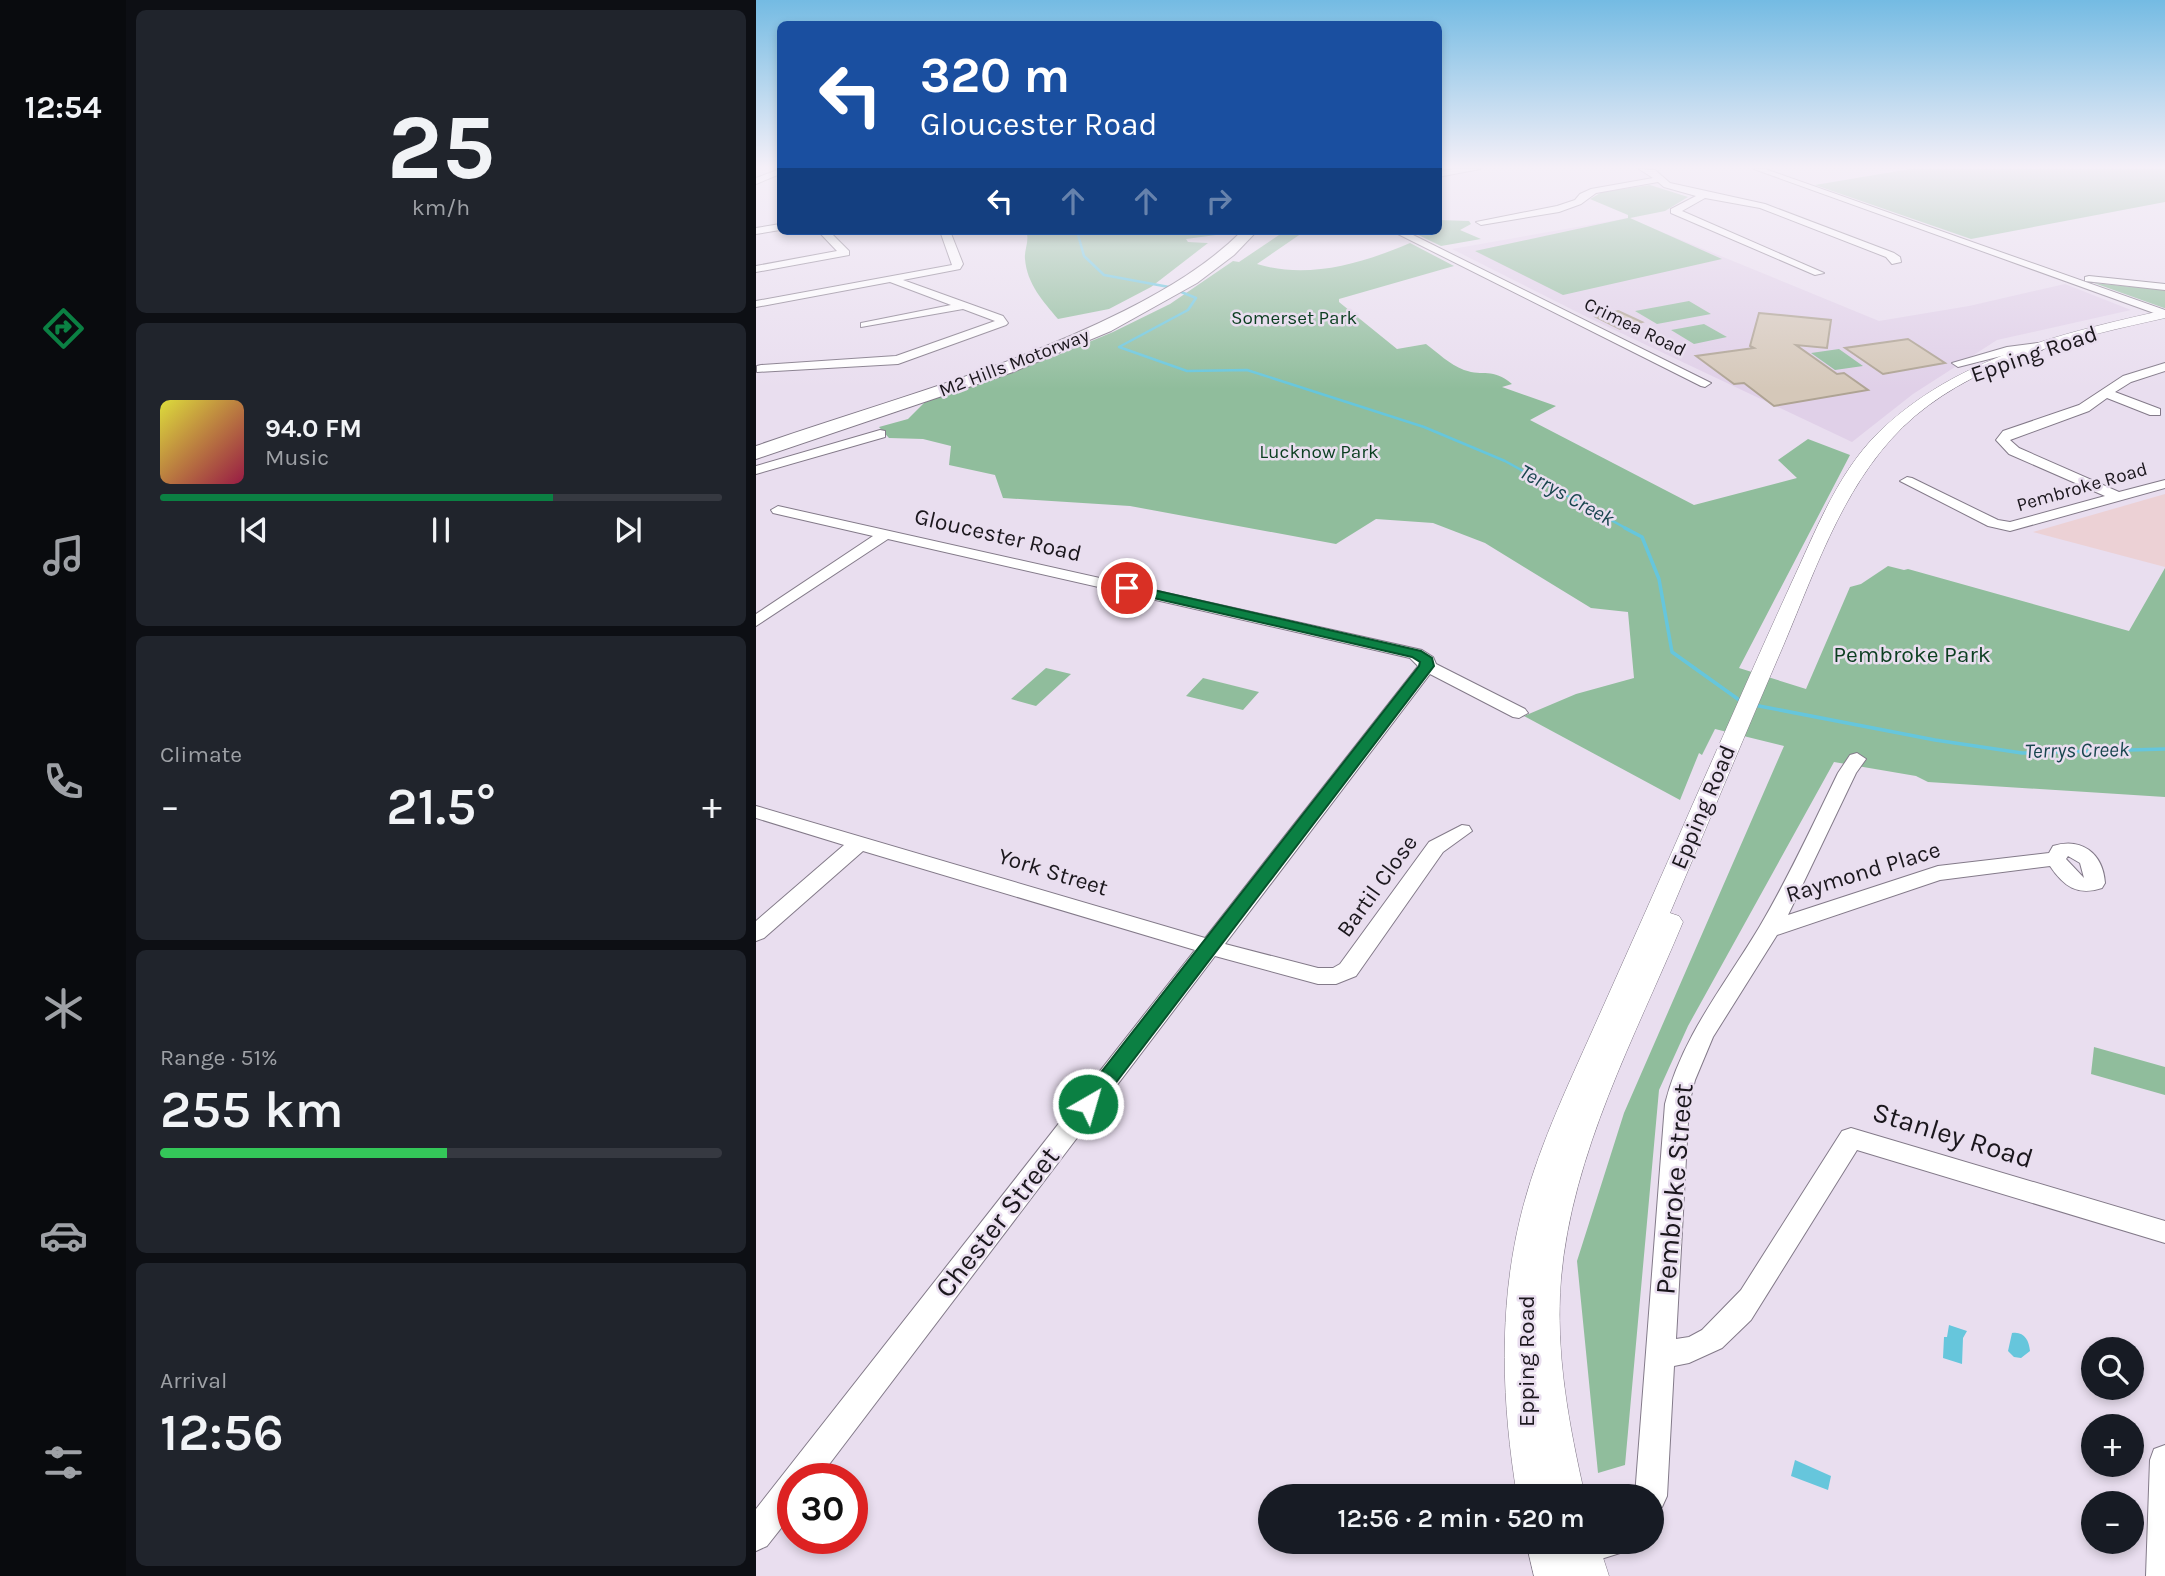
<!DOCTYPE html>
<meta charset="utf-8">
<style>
:root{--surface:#171b24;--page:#20242c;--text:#f1f3f6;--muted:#9ea1a6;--line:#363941;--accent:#0b8043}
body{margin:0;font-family:Karla,sans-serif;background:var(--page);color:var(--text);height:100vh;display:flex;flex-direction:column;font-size:26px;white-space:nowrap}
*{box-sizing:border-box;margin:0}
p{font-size:23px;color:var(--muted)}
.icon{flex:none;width:38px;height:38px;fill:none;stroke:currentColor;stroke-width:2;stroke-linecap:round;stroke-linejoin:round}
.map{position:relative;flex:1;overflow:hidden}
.details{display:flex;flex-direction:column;gap:10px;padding:10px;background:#0d0f14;width:630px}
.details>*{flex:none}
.top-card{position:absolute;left:21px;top:21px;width:665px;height:214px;border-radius:10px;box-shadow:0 4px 10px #0003;background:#1a4fa0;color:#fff;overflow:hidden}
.buttons{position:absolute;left:1325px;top:1337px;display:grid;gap:14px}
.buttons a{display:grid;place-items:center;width:63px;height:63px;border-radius:50%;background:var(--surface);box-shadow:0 4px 10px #0003;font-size:35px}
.speed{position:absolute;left:21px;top:1463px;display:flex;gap:14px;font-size:35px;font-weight:700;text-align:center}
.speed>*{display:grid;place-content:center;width:91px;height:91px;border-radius:50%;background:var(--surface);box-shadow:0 4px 10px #0003;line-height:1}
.speed .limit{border:10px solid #d22;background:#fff;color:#111}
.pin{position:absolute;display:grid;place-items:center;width:60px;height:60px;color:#fff;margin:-30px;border:4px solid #fff;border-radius:50%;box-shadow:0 2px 7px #0007}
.me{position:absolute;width:77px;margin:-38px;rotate:38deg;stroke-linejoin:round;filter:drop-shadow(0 0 5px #0008)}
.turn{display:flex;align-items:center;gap:24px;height:147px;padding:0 28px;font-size:32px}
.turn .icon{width:91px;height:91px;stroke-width:2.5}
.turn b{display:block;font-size:49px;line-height:60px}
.lanes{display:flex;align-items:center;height:66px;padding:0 28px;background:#0003;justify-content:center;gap:35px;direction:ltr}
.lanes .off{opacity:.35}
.big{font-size:52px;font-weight:600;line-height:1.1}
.details .card{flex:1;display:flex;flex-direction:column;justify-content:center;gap:10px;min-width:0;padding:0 24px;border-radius:10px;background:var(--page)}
.details .dial{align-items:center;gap:0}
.dial b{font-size:91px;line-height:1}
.song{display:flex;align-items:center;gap:21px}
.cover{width:84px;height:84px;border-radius:10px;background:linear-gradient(135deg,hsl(60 70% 55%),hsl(340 70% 35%))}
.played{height:7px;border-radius:4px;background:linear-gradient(90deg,var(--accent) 70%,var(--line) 70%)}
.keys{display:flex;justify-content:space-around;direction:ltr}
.heat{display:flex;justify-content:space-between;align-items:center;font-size:38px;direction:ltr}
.charge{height:10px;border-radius:5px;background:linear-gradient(90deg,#34c759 51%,var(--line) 0)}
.trip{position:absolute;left:502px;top:1484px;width:406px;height:70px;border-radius:35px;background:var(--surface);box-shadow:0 4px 10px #0003;font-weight:600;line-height:70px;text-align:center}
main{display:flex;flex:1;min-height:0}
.tabs{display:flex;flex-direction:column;width:126px;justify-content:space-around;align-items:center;background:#090b0e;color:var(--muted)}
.tabs .icon{width:49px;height:49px}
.tabs .active{color:var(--accent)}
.tabs b{font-size:32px;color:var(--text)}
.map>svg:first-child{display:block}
.commercial{fill:#ecd1d5}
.built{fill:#e0d0e8}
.green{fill:#90bd9c}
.water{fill:#66c6dc}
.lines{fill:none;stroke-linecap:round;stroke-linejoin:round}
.stream-far1{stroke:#66c6dc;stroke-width:2.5}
.stream{stroke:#66c6dc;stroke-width:3.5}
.building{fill:#d5c8b9;stroke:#aea393;stroke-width:2}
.minor-casing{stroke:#837a89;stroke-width:2}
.major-casing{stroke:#837a89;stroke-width:1}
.highway-casing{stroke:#837a89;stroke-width:2}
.minor{fill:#fff;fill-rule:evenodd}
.major{fill:#fff;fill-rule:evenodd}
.highway{fill:#fff;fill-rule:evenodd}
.route{fill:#0b8043;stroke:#07532c;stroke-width:2}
.labels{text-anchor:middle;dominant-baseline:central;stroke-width:5;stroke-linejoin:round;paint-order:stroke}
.far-park-label{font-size:19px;fill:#0b3e20;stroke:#e9deef}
.far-street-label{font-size:19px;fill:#1b171d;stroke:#e9deef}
.far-water-label{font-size:21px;font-style:italic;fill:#1a464f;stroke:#e9deef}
.street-label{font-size:23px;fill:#1b171d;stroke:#e9deef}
.park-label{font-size:23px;fill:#0b3e20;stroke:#e9deef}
.near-street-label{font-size:28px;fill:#1b171d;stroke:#e9deef}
</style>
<main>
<nav class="tabs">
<b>12:54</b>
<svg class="icon active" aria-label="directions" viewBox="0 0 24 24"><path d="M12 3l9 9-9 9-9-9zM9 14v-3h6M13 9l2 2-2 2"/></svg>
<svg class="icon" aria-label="music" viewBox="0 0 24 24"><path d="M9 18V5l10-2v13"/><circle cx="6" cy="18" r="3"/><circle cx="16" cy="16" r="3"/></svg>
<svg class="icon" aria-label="phone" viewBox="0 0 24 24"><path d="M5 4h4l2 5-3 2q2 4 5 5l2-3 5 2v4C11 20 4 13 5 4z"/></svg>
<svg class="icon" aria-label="climate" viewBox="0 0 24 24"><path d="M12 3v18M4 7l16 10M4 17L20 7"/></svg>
<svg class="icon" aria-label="car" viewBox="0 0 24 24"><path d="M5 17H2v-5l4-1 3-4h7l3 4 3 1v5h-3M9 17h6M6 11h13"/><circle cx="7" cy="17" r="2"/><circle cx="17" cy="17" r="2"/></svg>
<svg class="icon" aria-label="filters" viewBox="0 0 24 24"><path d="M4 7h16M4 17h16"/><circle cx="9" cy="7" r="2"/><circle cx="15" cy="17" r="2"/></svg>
</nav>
<section class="details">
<div class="card dial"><b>25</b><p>km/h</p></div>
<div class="card">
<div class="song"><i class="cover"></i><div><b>94.0 FM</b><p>Music</p></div></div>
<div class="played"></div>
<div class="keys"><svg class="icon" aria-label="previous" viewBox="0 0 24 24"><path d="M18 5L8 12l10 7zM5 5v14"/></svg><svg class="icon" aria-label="pause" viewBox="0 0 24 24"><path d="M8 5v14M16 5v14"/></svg><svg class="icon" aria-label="next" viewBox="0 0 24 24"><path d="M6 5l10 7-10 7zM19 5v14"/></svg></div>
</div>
<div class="card"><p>Climate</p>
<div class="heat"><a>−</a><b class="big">21.5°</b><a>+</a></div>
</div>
<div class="card"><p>Range · 51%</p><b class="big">255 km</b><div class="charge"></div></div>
<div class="card"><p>Arrival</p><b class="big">12:56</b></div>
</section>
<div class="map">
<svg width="1409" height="1576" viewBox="0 0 1409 1576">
<rect width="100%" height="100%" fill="#e9deef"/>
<path class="commercial" d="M1409 494V567L1277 532Z"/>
<path class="built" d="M872 218 1123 321 1213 306 1309 284 1375 310 1241 340 1157 394 1096 442 831 317 696 249Z"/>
<path class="green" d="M1154 169H1409V202L1215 239 1059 185Z
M894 185 932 197 909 211 874 218 966 259 807 295 719 251 872 218V215L834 199 846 192Z
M683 220 713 221 715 224 704 230 725 239 685 246 654 231H682Z
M270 231H464L460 235 430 239 432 242 452 243 395 287 353 309 302 319C287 301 271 284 269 259 268 249 274 241 270 231Z
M529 231H549L501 264C552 280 607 263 654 243L698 266 583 299V302L641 349 670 344C682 353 693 364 708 370 728 377 736 367 756 384L746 387 800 406 774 420 938 505 1041 478 1022 460 1052 439 1094 455 983 668 1050 689 1094 587 1105 584 1132 566 1148 570 1152 569 1373 631 1409 568V797L1172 782 1160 776 1078 762 932 1026 903 1090 869 1465 842 1473 821 1261 868 1113 1028 746 959 729 946 755 943 753 924 800 768 716 820 694 878 678 872 612 835 608 729 543 677 523 620 519 580 544 374 506 247 498 239 475 193 465 195 446 167 439 133 438 123 427 152 419 169 402 297 357 357 332 414 304 477 261 483 262Z
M1338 283 1409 290V308H1408Z
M933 301 955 314 901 324 879 311Z
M948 324 971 337 938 344 915 330Z
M1083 349 1107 366 1079 370 1055 353Z
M290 668 315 674 280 706 255 699Z
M447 678 503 692 487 710 430 696Z
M1338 1047 1409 1067V1095L1335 1074Z"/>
<path class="water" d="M1193 1325 1211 1331 1207 1338 1206 1364 1187 1358 1188 1337H1191Z
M1256 1333C1268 1331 1273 1340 1274 1351L1265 1358 1258 1357 1252 1351Z
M1039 1460 1075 1476 1072 1490 1035 1476Z"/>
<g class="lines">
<path class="stream-far1" d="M321 231 328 256 348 275 413 287 440 298 432 310 363 347 431 371 491 370 668 427 749 461 873 530"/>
<path class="stream" d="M869 528 886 537 903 579 916 652 986 702
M998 705 1179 740 1266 753 1409 749"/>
</g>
<path class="building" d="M862 311 886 322 864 329 840 317Z
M1003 313 1075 320 1071 348 1040 345 1081 374 1088 373 1112 390 1018 406 988 383 978 384 940 356 998 348 994 346Z
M1152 339 1189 363 1127 374 1089 348Z"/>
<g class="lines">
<g class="minor-casing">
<path id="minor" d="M24 169V174L0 184V178Z
M702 169H724L682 177V171Z
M883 169 899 170 914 183 1009 204 1138 253 1144 257 1145 262 1136 264 1130 257 1004 208 949 198 926 211 1068 273 1059 275 915 213V209L940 196 908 187 902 182 840 193 825 204 803 212 725 225 720 222 801 206 819 200 824 194 835 189 897 178Z
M998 169H1009L1409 310V317Z
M24 224V230L0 234V228Z
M62 231H73L93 251V255L0 272V266L81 251Z
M184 231H194L207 264 204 269 147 280 247 316 252 323 250 325 142 364 1 372V366L5 365 140 356 239 321 207 309 105 327V323L195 305 134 282 0 307V301L196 265Z
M636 231H649L955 383 949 387 945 386Z
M1333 276 1409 284V290L1329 281V277Z
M1282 343 1288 347 1286 350 1261 352 1202 367 1196 363 1251 347Z
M1409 363V371L1375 382 1359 392 1404 409V415H1394L1351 398 1333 411 1254 440 1263 448 1363 492 1409 480V488L1254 531 1232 526 1144 481 1151 477 1156 478 1242 520 1254 522 1349 496 1253 454 1240 440 1247 431 1323 405 1367 376Z
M124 430 129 431V437L0 474V466Z
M22 506 666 650 677 657 680 664 769 709 772 713 763 718 757 717 674 674 469 944 562 968H577L584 964 673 842 706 825 713 826 716 831 687 852 600 976 580 984H562L459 956 62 1479H37V1513L11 1546 0 1551V1509L439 950 107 851 8 938 0 941V921L88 845 0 818V806L449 938 662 666 654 658 132 539 0 626V614L117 536 17 513 15 510Z
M1101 753 1110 759 1100 773 1032 915 1182 866 1293 853 1297 846C1325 837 1347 853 1349 883L1346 888C1322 896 1308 887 1294 866L1184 880 1021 935 957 1037 939 1080 933 1104 920 1339 933 1337 946 1330 985 1290 1086 1131 1095 1128 1409 1221V1243L1101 1150 995 1320 966 1348 933 1363 918 1366 911 1496 906 1507 896 1511V1496H879L909 1104C926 1036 969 985 1004 926 1033 877 1057 824 1082 773L1094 755ZM1312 856 1324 863 1328 878 1310 859Z
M1409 1445V1576H1390L1394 1460 1398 1449Z
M813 1542H869L864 1553 826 1565 815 1560 810 1549Z"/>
</g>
<g class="major-casing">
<path id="major" d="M1409 310V318C1323 337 1228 358 1159 416 1091 474 1062 564 1028 644 989 734 952 824 914 913L923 916 927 922C879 1037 816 1153 805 1279 799 1353 813 1425 829 1496H761C746 1405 742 1310 764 1219 780 1152 810 1090 838 1027 871 953 904 880 936 806 969 732 1001 658 1035 584 1059 533 1081 473 1123 432 1201 357 1307 333 1409 310Z
M770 1542H842L853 1576H778Z"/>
</g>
<g class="highway-casing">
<path id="highway" d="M486 231H501L478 255 441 283 355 331 257 372 0 459V446C123 403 251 370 368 311 411 289 452 265 486 231Z"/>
</g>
<use href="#minor" class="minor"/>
<use href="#major" class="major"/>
<use href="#highway" class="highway"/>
</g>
<linearGradient id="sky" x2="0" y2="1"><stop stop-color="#74bbe3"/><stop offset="0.43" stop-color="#f5f0f8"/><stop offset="1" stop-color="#f5f0f8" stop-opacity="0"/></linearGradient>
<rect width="1409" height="389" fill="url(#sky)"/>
<path class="route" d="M371 584 665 651 676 658 678 666 339 1110 332 1112 325 1110 322 1104 325 1098 663 666 664 662 656 657 367 591 365 588Z"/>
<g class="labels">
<g class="far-park-label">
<text x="538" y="318">Somerset Park</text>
<text x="563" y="452">Lucknow Park</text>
</g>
<g class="far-street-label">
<text transform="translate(879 327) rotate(26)">Crimea Road</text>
<text transform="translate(258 363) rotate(-21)">M2 Hills Motorway</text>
<text transform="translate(1326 487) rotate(-16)">Pembroke Road</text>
</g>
<g class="far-water-label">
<text transform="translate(811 495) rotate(29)">Terrys Creek</text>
<text transform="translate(1321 750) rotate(-1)">Terrys Creek</text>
</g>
<g class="street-label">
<text transform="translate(1278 354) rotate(-19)">Epping Road</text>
<text transform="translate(242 535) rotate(13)">Gloucester Road</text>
<text transform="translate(947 807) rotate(-67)">Epping Road</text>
<text transform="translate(297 872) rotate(17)">York Street</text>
<text transform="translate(1107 872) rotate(-17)">Raymond Place</text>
<text transform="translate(621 886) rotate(-54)">Bartil Close</text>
<text transform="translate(770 1361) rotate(-90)">Epping Road</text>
</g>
<g class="park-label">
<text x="1156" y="654">Pembroke Park</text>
</g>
<g class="near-street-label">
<text transform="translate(1197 1135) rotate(17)">Stanley Road</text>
<text transform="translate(918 1189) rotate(-85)">Pembroke Street</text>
<text transform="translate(241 1222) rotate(-52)">Chester Street</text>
</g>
</g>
</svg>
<div class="buttons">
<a><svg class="icon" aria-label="search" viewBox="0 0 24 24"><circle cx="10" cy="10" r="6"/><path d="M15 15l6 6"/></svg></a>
<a>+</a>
<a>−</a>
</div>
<div class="speed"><div class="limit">30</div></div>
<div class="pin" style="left:371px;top:588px;background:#d93025"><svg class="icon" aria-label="arrive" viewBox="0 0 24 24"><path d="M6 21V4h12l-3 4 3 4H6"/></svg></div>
<svg class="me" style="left:332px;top:1104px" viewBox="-20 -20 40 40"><circle r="17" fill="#0b8043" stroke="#fff" stroke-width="3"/><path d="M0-11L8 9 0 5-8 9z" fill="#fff"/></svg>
<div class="trip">12:56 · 2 min · 520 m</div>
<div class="top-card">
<div class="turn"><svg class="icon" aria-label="left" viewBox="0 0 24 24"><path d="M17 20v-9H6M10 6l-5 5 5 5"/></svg><div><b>320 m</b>Gloucester Road</div></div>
<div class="lanes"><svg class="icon" aria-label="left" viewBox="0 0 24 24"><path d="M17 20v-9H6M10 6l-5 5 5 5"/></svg><svg class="icon off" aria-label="ahead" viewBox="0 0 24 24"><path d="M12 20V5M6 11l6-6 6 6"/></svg><svg class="icon off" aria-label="ahead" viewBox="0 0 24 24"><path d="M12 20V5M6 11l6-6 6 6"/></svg><svg class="icon off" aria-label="right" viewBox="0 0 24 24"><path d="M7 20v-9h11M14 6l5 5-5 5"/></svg></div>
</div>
</div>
</main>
